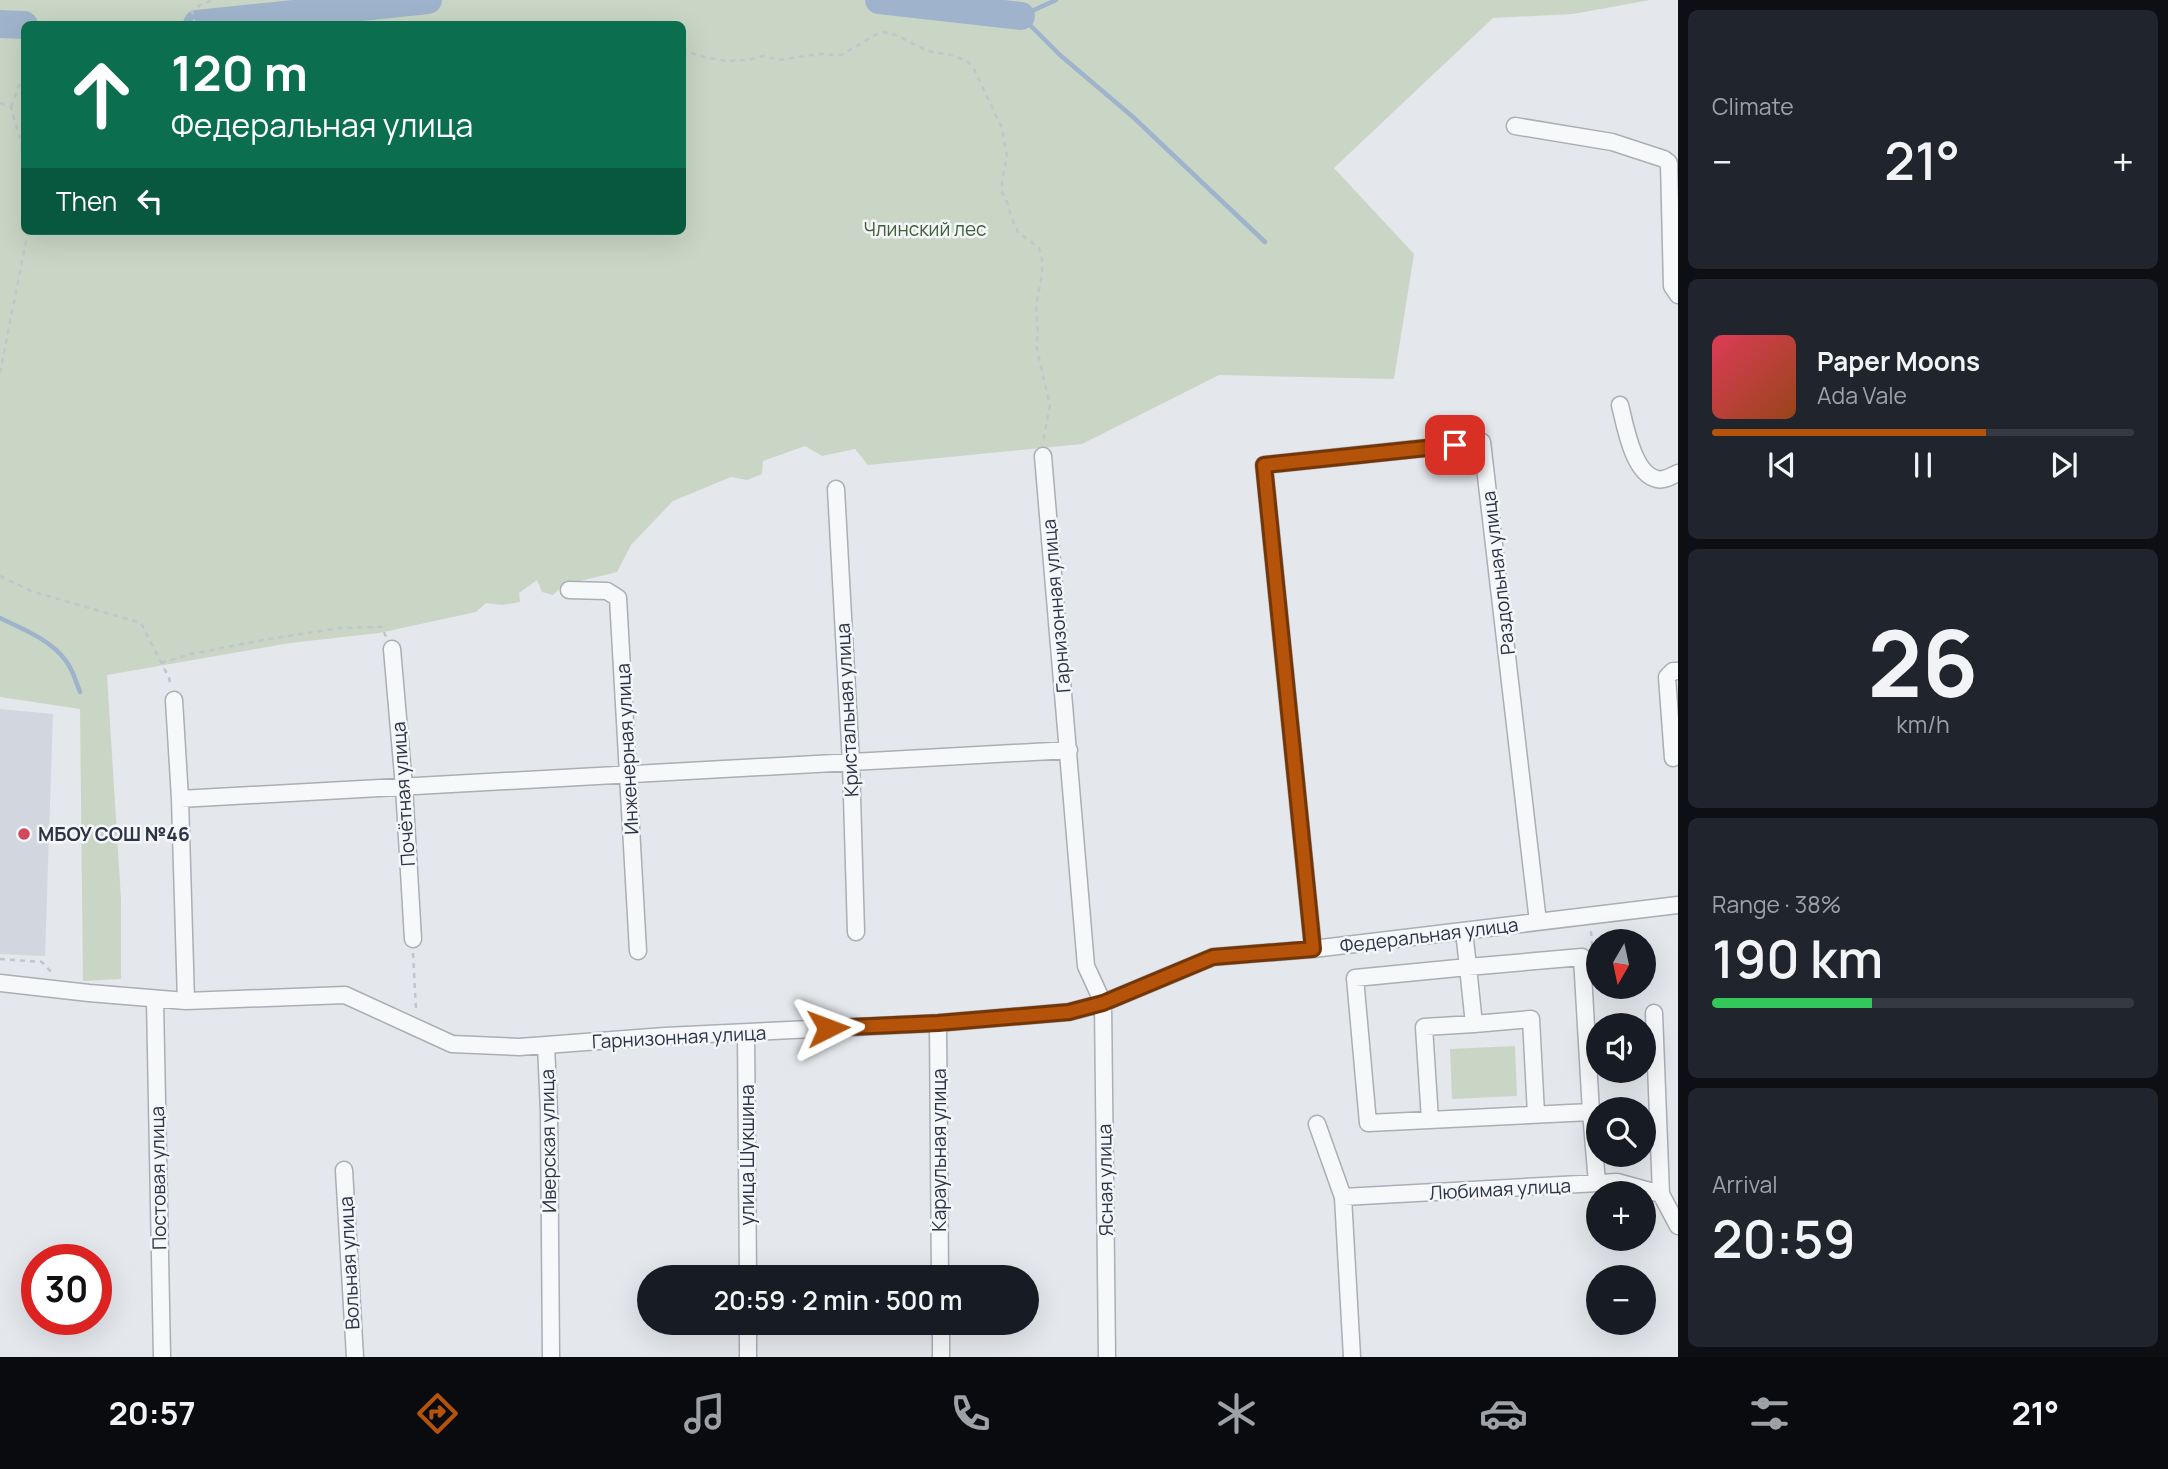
<!DOCTYPE html>
<meta charset="utf-8">
<style>
:root{--surface:#171b24;--page:#20242c;--text:#f1f3f6;--muted:#9ea1a6;--line:#363941;--accent:#b45309}
body{margin:0;font-family:Manrope,sans-serif;background:var(--page);color:var(--text);height:100vh;display:flex;flex-direction:column;font-size:26px;white-space:nowrap}
*{box-sizing:border-box;margin:0}
p{font-size:23px;color:var(--muted)}
.icon{flex:none;width:38px;height:38px;fill:none;stroke:currentColor;stroke-width:2;stroke-linecap:round;stroke-linejoin:round}
.map{position:relative;flex:1;overflow:hidden}
.sheet{display:flex;flex-direction:column;gap:10px;padding:10px;background:#0d0f14;width:490px}
.sheet>*{flex:none}
.banner{position:absolute;left:21px;top:21px;width:665px;height:214px;border-radius:10px;box-shadow:0 7px 28px #0002;background:#0b6e4f;color:#fff;overflow:hidden}
.needle{width:46px;rotate:189deg}
.controls{position:absolute;left:1586px;top:929px;display:grid;gap:14px}
.controls a{display:grid;place-items:center;width:70px;height:70px;border-radius:50%;background:var(--surface);box-shadow:0 7px 28px #0002;font-size:35px}
.speed{position:absolute;left:21px;top:1244px;display:flex;gap:14px;font-size:35px;font-weight:700;text-align:center}
.speed>*{display:grid;place-content:center;width:91px;height:91px;border-radius:50%;background:var(--surface);box-shadow:0 7px 28px #0002;line-height:1}
.speed .limit{border:10px solid #d22;background:#fff;color:#111}
.pin{position:absolute;display:grid;place-items:center;width:60px;height:60px;color:#fff;margin:-30px;border-radius:14px;box-shadow:0 4px 10px #0006}
.me{position:absolute;width:77px;margin:-38px;rotate:87deg;stroke-linejoin:round;filter:drop-shadow(0 0 5px #0008)}
.turn{display:flex;align-items:center;gap:24px;height:147px;padding:0 35px;font-size:32px}
.turn .icon{width:91px;height:91px;stroke-width:2.5}
.turn b{display:block;font-size:49px;line-height:60px}
.then{display:flex;align-items:center;height:66px;padding:0 35px;background:#0003;gap:14px;font-size:26px}
.big{font-size:52px;font-weight:600;line-height:1.1}
.sheet .card{flex:1;display:flex;flex-direction:column;justify-content:center;gap:10px;min-width:0;padding:0 24px;border-radius:10px;background:var(--page)}
.sheet .dial{align-items:center;gap:0}
.dial b{font-size:91px;line-height:1}
.song{display:flex;align-items:center;gap:21px}
.cover{width:84px;height:84px;border-radius:10px;background:linear-gradient(135deg,hsl(350 70% 55%),hsl(20 70% 35%))}
.played{height:7px;border-radius:4px;background:linear-gradient(90deg,var(--accent) 65%,var(--line) 65%)}
.keys{display:flex;justify-content:space-around;direction:ltr}
.heat{display:flex;justify-content:space-between;align-items:center;font-size:38px;direction:ltr}
.charge{height:10px;border-radius:5px;background:linear-gradient(90deg,#34c759 38%,var(--line) 0)}
.trip{position:absolute;left:637px;top:1265px;width:402px;height:70px;border-radius:35px;background:var(--surface);box-shadow:0 7px 28px #0002;font-weight:600;line-height:70px;text-align:center}
.tab-bar{display:flex;height:112px;justify-content:space-around;align-items:center;background:#090b0e;color:var(--muted)}
.tab-bar .icon{width:49px;height:49px}
.tab-bar .selected{color:var(--accent)}
.tab-bar b{font-size:32px;color:var(--text)}
main{display:flex;flex:1;min-height:0}
.map>svg:first-child{display:block}
.built{fill:#d2d6de}
.green{fill:#c9d6c5;fill-rule:evenodd}
.lines{fill:none;stroke-linecap:round;stroke-linejoin:round}
.stream{stroke:#9fb4cc;stroke-width:4.5}
.river{stroke:#9fb4cc;stroke-width:28}
.minor-casing{stroke:#a9aeb7;stroke-width:19}
.path{stroke:#c2c5cb;stroke-width:2.5;stroke-dasharray:5 5;stroke-linecap:butt}
.minor{stroke:#f7f8fa;stroke-width:16}
.route-casing{stroke:#753606;stroke-width:18}
.route{stroke:#b45309;stroke-width:12}
.poi-dot{fill:#d1495b;stroke:#f4f6f9;stroke-width:2.5}
.labels{text-anchor:middle;dominant-baseline:central;stroke-width:5;stroke-linejoin:round;paint-order:stroke}
.park-label{font-size:19px;fill:#3f6138;stroke:#f4f6f9}
.street-label{font-size:19px;fill:#2b3445;stroke:#f4f6f9}
.poi-label{font-size:19px;font-weight:bold;fill:#2b3445;stroke:#f4f6f9;text-anchor:start}
</style>
<main>
<div class="map">
<svg width="1678" height="1357" viewBox="0 0 1678 1357">
<rect width="100%" height="100%" fill="#e4e7ec"/>
<path class="built" d="M0 709 53 714 45 956 0 954Z"/>
<path class="green" d="M0 0H1650L1573 14 1493 18 1334 168 1414 254 1394 379 1219 375 1082 444 868 465 855 449 822 456 805 446 763 461 762 474 747 480 731 477 673 501 631 545 617 572 563 585 553 595 542 592 537 580 519 593 520 602 502 605 486 603 476 612 379 633 290 643 107 675 121 899V979L83 981 80 709 0 697ZM24 24H682V231H24Z
M1515 1046 1517 1096 1452 1099 1450 1049Z"/>
<g class="lines">
<path class="stream" d="M1056 0 1021 16 1060 55 1133 117 1265 242
M0 618C23 629 51 640 66 661 73 670 76 682 80 692"/>
<path class="river" d="M879 0 1021 16
M0 24 24 25
M197 24 428 0"/>
<g class="minor-casing">
<path id="minor" d="M1515 126 1612 142 1664 159 1669 163 1672 286 1678 295
M1620 405C1625 425 1633 474 1657 479 1664 481 1671 476 1678 473
M1043 456 1086 966 1103 1003 1213 957 1313 949 1678 905
M836 489 851 763 856 932
M569 590 607 591 618 598 638 951
M392 649 404 787 413 939
M174 700 180 799 186 1001
M1673 758 1667 677 1673 671H1678
M180 799 1069 750
M1464 931 1468 967 1355 978 1368 1123 1591 1112 1597 1183
M1313 949 1264 465 1482 442 1538 922
M0 983 89 993 186 1001 345 995 452 1044 519 1047 546 1045 549 1112 551 1357
M155 1000 162 1357
M1654 1013 1661 1194
M938 1023 940 1278
M1474 1024 1531 1019 1536 1114
M746 1033 748 1278
M546 1045 665 1036 938 1023 1069 1012 1103 1003 1107 1357
M1430 1120 1424 1027 1474 1024 1468 967 1582 957 1591 1112
M1317 1124 1343 1197 1352 1357
M344 1170 355 1357
M1343 1197 1617 1182 1661 1194 1678 1226
M748 1323V1357
M941 1323V1357"/>
</g>
<path class="path" d="M195 24 192 11 203 3 215 0
M682 49 699 56 726 61 748 60 763 56 779 60 819 54 841 55 877 34 884 32 899 36 915 45 932 52 951 55 967 61 973 67 1002 128 1007 157 1002 180V192L1008 204 1011 217 1018 232 1039 248 1042 260V274L1036 306 1038 334 1036 345 1050 405 1043 442
M0 103 11 107 24 153
M11 107 24 73
M0 373 28 231
M0 576 31 591 141 623 169 678 171 687
M161 663 191 654 274 638 341 628 382 627 386 637
M1591 931 1592 945
M413 953 416 1009
M0 959 42 962 53 974"/>
<use href="#minor" class="minor"/>
</g>
<g class="lines">
<g class="route-casing">
<path id="route" d="M828 1028 938 1023 1069 1012 1103 1003 1213 957 1313 949 1264 465 1455 445"/>
</g>
<use href="#route" class="route"/>
</g>
<circle class="poi-dot" cx="24" cy="834" r="7"/>
<g class="labels">
<g class="park-label">
<text x="925" y="229">Члинский лес</text>
</g>
<g class="street-label">
<text transform="translate(1498 573) rotate(-97)">Раздольная улица</text>
<text transform="translate(1056 606) rotate(-95)">Гарнизонная улица</text>
<text transform="translate(847 710) rotate(-93)">Кристальная улица</text>
<text transform="translate(627 749) rotate(-93)">Инженерная улица</text>
<text transform="translate(403 794) rotate(-94)">Почётная улица</text>
<text transform="translate(1429 935) rotate(-7)">Федеральная улица</text>
<text transform="translate(679 1037) rotate(-3)">Гарнизонная улица</text>
<text transform="translate(548 1141) rotate(-91)">Иверская улица</text>
<text transform="translate(939 1150) rotate(-90)">Караульная улица</text>
<text transform="translate(747 1155) rotate(-90)">улица Шукшина</text>
<text transform="translate(158 1178) rotate(-91)">Постовая улица</text>
<text transform="translate(1105 1180) rotate(-91)">Ясная улица</text>
<text transform="translate(1500 1189) rotate(-3)">Любимая улица</text>
<text transform="translate(349 1263) rotate(-93)">Вольная улица</text>
</g>
<g class="poi-label">
<text x="38" y="834">МБОУ СОШ №46</text>
</g>
</g>
</svg>
<div class="controls">
<a><svg class="needle" viewBox="-14 -14 28 28"><path d="M0-13l5 13h-10z" fill="#e53935"/><path d="M0 13l5-13h-10z" fill="#9ea1a6"/></svg></a>
<a><svg class="icon" aria-label="sound" viewBox="0 0 24 24"><path d="M4 9h4l5-4v14l-5-4H4zM17 9q2 3 0 6"/></svg></a>
<a><svg class="icon" aria-label="search" viewBox="0 0 24 24"><circle cx="10" cy="10" r="6"/><path d="M15 15l6 6"/></svg></a>
<a>+</a>
<a>−</a>
</div>
<div class="speed"><div class="limit">30</div></div>
<div class="pin" style="left:1455px;top:445px;background:#d93025"><svg class="icon" aria-label="arrive" viewBox="0 0 24 24"><path d="M6 21V4h12l-3 4 3 4H6"/></svg></div>
<svg class="me" style="left:828px;top:1028px" viewBox="-20 -20 40 40"><path d="M0-17L14 15 0 8-14 15z" fill="#b45309" stroke="#fff" stroke-width="4"/></svg>
<div class="trip">20:59 · 2 min · 500 m</div>
<div class="banner">
<div class="turn"><svg class="icon" aria-label="ahead" viewBox="0 0 24 24"><path d="M12 20V5M6 11l6-6 6 6"/></svg><div><b>120 m</b>Федеральная улица</div></div>
<div class="then">Then<svg class="icon" aria-label="left" viewBox="0 0 24 24"><path d="M17 20v-9H6M10 6l-5 5 5 5"/></svg></div>
</div>
</div>
<section class="sheet">
<div class="card"><p>Climate</p>
<div class="heat"><a>−</a><b class="big">21°</b><a>+</a></div>
</div>
<div class="card">
<div class="song"><i class="cover"></i><div><b>Paper Moons</b><p>Ada Vale</p></div></div>
<div class="played"></div>
<div class="keys"><svg class="icon" aria-label="previous" viewBox="0 0 24 24"><path d="M18 5L8 12l10 7zM5 5v14"/></svg><svg class="icon" aria-label="pause" viewBox="0 0 24 24"><path d="M8 5v14M16 5v14"/></svg><svg class="icon" aria-label="next" viewBox="0 0 24 24"><path d="M6 5l10 7-10 7zM19 5v14"/></svg></div>
</div>
<div class="card dial"><b>26</b><p>km/h</p></div>
<div class="card"><p>Range · 38%</p><b class="big">190 km</b><div class="charge"></div></div>
<div class="card"><p>Arrival</p><b class="big">20:59</b></div>
</section>
</main>
<nav class="tab-bar">
<b>20:57</b>
<svg class="icon selected" aria-label="directions" viewBox="0 0 24 24"><path d="M12 3l9 9-9 9-9-9zM9 14v-3h6M13 9l2 2-2 2"/></svg>
<svg class="icon" aria-label="music" viewBox="0 0 24 24"><path d="M9 18V5l10-2v13"/><circle cx="6" cy="18" r="3"/><circle cx="16" cy="16" r="3"/></svg>
<svg class="icon" aria-label="phone" viewBox="0 0 24 24"><path d="M5 4h4l2 5-3 2q2 4 5 5l2-3 5 2v4C11 20 4 13 5 4z"/></svg>
<svg class="icon" aria-label="climate" viewBox="0 0 24 24"><path d="M12 3v18M4 7l16 10M4 17L20 7"/></svg>
<svg class="icon" aria-label="car" viewBox="0 0 24 24"><path d="M5 17H2v-5l4-1 3-4h7l3 4 3 1v5h-3M9 17h6M6 11h13"/><circle cx="7" cy="17" r="2"/><circle cx="17" cy="17" r="2"/></svg>
<svg class="icon" aria-label="filters" viewBox="0 0 24 24"><path d="M4 7h16M4 17h16"/><circle cx="9" cy="7" r="2"/><circle cx="15" cy="17" r="2"/></svg>
<b>21°</b>
</nav>
